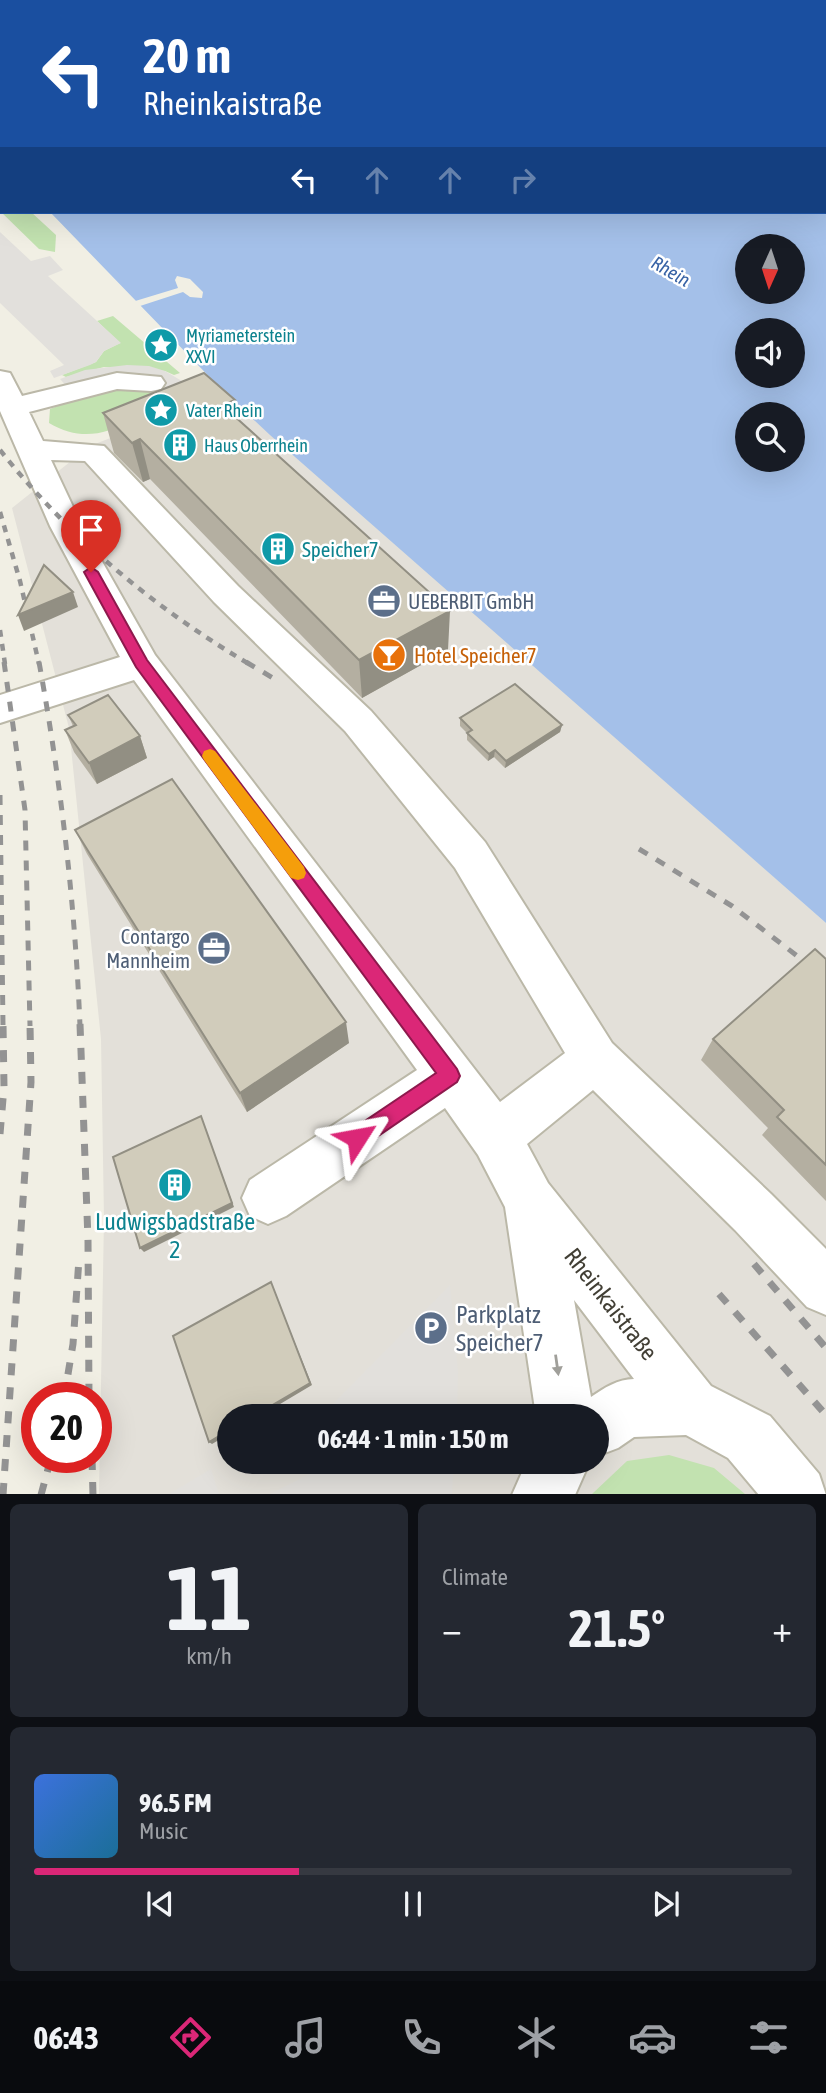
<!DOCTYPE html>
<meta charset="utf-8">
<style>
:root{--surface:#171b24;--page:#242831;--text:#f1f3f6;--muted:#9ea1a6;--line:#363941;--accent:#db2777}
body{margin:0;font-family:"Asap Condensed",sans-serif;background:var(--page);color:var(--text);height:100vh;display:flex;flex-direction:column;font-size:26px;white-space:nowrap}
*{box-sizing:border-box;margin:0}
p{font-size:23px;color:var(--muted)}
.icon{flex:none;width:38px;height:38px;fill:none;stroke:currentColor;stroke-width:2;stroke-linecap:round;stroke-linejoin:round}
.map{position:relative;height:1494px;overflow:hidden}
.panel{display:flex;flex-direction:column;gap:10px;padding:10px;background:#0d0f14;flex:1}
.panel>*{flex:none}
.top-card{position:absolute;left:0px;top:0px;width:826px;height:214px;box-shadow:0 7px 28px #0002;background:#1a4fa0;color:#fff;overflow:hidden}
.needle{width:46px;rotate:183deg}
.buttons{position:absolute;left:735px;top:234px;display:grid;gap:14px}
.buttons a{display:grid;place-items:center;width:70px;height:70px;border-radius:50%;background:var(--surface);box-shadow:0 7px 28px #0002;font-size:35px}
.speed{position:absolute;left:21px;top:1382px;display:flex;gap:14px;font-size:35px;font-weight:700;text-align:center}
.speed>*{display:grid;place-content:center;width:91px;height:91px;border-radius:50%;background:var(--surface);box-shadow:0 7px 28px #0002;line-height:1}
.speed .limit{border:10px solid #d22;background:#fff;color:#111}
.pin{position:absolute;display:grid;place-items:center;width:60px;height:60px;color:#fff;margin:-72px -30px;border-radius:50% 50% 50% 0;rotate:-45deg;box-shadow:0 0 7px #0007}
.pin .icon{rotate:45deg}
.me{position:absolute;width:77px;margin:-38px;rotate:56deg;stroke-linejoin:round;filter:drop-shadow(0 0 5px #0008)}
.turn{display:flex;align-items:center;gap:24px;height:147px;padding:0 28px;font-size:32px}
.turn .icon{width:91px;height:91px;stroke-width:2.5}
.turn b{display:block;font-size:49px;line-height:60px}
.lanes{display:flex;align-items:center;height:66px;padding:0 28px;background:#0003;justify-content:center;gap:35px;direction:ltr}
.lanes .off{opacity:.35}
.big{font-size:52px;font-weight:700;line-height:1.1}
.panel .card{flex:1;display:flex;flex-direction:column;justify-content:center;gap:10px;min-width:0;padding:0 24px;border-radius:10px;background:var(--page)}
.panel .dial{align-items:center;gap:0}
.dial b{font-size:91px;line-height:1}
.song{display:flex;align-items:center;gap:21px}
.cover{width:84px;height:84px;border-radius:10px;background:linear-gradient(135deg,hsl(220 70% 55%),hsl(200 70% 35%))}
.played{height:7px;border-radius:4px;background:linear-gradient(90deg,var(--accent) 35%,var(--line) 35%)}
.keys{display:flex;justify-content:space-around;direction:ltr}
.heat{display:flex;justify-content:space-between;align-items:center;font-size:38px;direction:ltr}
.panel .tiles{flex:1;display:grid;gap:10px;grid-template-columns:1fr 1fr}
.card:last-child{grid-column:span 2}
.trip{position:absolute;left:217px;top:1404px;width:392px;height:70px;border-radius:35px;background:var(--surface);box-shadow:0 7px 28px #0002;font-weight:700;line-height:70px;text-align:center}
.dock{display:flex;height:112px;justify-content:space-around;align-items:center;background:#090b0e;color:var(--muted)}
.dock .icon{width:49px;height:49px}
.dock .selected{color:var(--accent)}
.dock b{font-size:32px;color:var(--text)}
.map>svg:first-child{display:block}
.industrial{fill:#e3e0d9;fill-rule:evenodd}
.green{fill:#c2e2b0}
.parking{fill:#e2e0dc}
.water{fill:#a4c0e9;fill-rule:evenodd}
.pier{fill:#f1efe4}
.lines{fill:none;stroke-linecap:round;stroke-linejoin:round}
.minor-casing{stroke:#bbb8a8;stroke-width:4}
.major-casing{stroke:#d9cc6a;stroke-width:4}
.minor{fill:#fff;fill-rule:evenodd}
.major{fill:#f6ec98;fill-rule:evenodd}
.rail-far2{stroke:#939393;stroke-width:4.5;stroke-dasharray:7 7;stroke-linecap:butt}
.rail-far1{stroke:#939393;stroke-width:5;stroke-dasharray:10 10;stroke-linecap:butt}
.rail{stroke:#939393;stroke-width:7;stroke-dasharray:12 12;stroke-linecap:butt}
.wall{fill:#b4afa1}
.shaded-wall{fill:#928f83}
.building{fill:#d1ccbb;stroke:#928f83;stroke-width:2}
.oneway{fill:#a09f9a}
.route{fill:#db2777;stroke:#8e194d;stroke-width:2}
.slow{fill:#f59e0b}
.labels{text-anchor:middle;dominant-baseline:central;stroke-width:5;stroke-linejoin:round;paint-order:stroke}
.far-culture-label{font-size:18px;fill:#0d838f;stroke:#fff;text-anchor:start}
.far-water-label{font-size:19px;font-style:italic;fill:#3762a5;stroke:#fff}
.culture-label{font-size:21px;fill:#0d838f;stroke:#fff;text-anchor:start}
.service-label{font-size:21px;fill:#4e5e75;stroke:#fff;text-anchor:start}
.food-label{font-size:21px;fill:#c56008;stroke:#fff;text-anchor:start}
.near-culture-label{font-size:24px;fill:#0d838f;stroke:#fff}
.near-street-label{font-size:24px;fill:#423f35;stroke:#fff}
.near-service-label{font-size:24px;fill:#4e5e75;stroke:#fff;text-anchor:start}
</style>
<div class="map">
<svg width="826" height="1495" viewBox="0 0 826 1495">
<rect width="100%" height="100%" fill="#f1efe4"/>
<path class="industrial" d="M225 393 826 923V1494H99L104 1219 101 1039 69 728 12 508 90 446ZM229 1416H597V1461H229Z"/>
<path class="green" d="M0 182 2 212H31L56 235 55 252 39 249 0 211Z
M113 316 180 373 174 375 165 371 104 367 66 377 62 375 96 362 104 351 120 343 97 321Z
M121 387 145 388 172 396C132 420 96 451 49 423L50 409 96 391Z
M669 1455 714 1468 745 1494H592L627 1461Z"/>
<path class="parking" d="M0 232 31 261 50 256 63 270 48 276 121 343 104 351 96 362 90 365 54 378 50 371 64 365 0 303Z
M127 365 149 366 165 371 192 387 163 392 121 387 71 391 60 379 85 370Z
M450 1285 458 1372 457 1416H321Z
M325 1461H454L452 1494H270L326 1466Z
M211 1469 219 1494H169Z"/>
<path class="water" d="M0 0H530L533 2H2V161Z
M824 141 826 142V923L270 435 225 393 50 212H824ZM747 247H793V292H747ZM747 331H793V376H747ZM747 415H793V460H747Z"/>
<path class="pier" d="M177 276 190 279 203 292 202 298 190 297 183 292 137 307 132 302 178 288 175 280Z"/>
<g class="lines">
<g class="minor-casing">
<path id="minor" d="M679 0H697L698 2H680Z
M713 0H732L733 2H714Z
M824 61 826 62V74L824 73Z
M0 371 10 373 22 396 117 373 161 377 165 383 161 389 151 391 117 389 29 412 43 441 104 446 238 586 371 711 485 842 612 1043 771 1194 826 1249V1315L807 1307 735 1230 593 1090 527 1144 548 1183 711 1386 770 1416 819 1474 826 1495H759L728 1458 686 1435 634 1437 618 1448 597 1456V1416H536L505 1207 478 1155 445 1108 286 1216 268 1224 250 1216 242 1198 250 1180 417 1070 134 680 0 723V695L120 657 50 526 0 411ZM51 460 85 461 214 602 345 731 455 868 565 1053 500 1102 155 655 82 526ZM574 1300 634 1379C618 1379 604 1388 591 1397Z
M527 1461H590L575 1495H512Z"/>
</g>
<g class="major-casing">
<path id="major" d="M696 0H715L716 2H697Z
M824 44H826V55H824Z"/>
</g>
<use href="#minor" class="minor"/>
<use href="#major" class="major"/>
<path class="rail-far2" d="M0 450C69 537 153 607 249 664
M0 512 20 581 39 664
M0 630 5 664"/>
<path class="rail-far1" d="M4 662 25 810 30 1026
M39 662C61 783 75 904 80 1026
M246 662 278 681
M0 795 3 1026
M639 849 732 906 826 978"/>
<path class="rail" d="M80 1024 88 1240 89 1398
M0 1134 4 1087 3 1024
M754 1264 826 1348
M719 1294 826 1415
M64 1398 73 1344 79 1259
M92 1458 93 1495
M3 1495 31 1082 30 1024
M41 1495 51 1458"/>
</g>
<path class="wall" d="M235 400 238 420 448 650 362 698 150 479 143 482 114 453 103 413Z
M68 715 140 736 147 758 97 784 74 752 65 730 73 726Z
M460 718 562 725 560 732 505 768 494 757 488 761 467 740V733L460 726Z
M75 830 349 1043 247 1112 87 854Z
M826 959V1201L762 1135 768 1128 701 1060 713 1039Z"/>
<path class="shaded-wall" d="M235 400 241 440 222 405Z
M140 439 150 479 143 482 132 443Z
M73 592 78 607 24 631 18 615Z
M450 611 448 650 362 698 359 660Z
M562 725 560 732 505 768 506 761Z
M140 736 147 758 97 784 89 763Z
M495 750 494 757 488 761 489 754Z
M346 1022 349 1043 247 1112 240 1093Z
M201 1116 234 1207 144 1252 140 1248Z
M272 1286 312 1385 260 1416H254Z
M229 1430V1434L212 1444 209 1442Z"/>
<path class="building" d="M204 373 235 400 222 405 450 611 359 660 140 439 132 443 103 413Z
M44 565 73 592 18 615Z
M515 684 562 725 506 761 495 750 489 754 467 733 472 730 460 718Z
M108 695 140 736 89 763 65 730 76 725 68 715Z
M172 779 346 1022 240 1093 75 830Z
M815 949 826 959V1165L777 1117 784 1110 713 1039Z
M201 1116 232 1203 140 1248 113 1157Z
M271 1282 310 1383 254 1416H229V1430L209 1442 173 1336Z"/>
<defs><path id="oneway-solid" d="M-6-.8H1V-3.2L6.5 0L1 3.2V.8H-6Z" transform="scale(1.75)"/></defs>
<use class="oneway" href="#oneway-solid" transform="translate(557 1365) rotate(82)"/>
<path class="route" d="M91 567 98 572 147 660 457 1069 460 1076 457 1082 365 1145 357 1148 350 1145 347 1138 350 1131 436 1073 136 667 84 572Z"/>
<path class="slow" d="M210 749 215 751 304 867 306 873 304 878 298 880 291 878 204 760 202 756 204 751Z"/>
<defs>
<g id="sight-disc" transform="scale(1.75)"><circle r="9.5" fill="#0f9aa8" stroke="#fff"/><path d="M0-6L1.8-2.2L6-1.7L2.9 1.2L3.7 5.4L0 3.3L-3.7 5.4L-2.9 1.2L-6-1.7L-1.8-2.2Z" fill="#fff"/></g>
<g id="building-disc" transform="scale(1.75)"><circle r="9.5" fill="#0f9aa8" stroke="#fff"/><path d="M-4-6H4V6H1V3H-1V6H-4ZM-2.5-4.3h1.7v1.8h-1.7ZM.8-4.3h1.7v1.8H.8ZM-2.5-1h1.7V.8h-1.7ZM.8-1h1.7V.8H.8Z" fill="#fff"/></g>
<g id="office-disc" transform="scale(1.75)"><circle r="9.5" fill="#5c6f8a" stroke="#fff"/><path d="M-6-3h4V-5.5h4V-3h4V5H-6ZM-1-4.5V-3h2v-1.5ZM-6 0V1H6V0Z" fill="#fff"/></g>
<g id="bar-disc" transform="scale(1.75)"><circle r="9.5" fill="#e8710a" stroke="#fff"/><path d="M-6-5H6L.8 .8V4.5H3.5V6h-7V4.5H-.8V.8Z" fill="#fff"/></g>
<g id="parking-disc" transform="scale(1.75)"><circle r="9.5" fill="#5c6f8a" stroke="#fff"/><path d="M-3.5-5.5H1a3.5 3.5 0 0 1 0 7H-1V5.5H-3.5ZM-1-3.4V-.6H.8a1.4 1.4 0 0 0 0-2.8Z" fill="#fff"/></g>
</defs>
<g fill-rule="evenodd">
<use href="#sight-disc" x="161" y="345"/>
<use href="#sight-disc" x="161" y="410"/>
<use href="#building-disc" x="180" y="445"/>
<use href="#building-disc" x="278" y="549"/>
<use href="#office-disc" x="384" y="601"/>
<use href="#bar-disc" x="389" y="655"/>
<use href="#office-disc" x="214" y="948"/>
<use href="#building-disc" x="175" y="1185"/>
<use href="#parking-disc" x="431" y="1328"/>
</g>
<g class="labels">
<g class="far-culture-label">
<text x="186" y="335">Myriameterstein<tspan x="186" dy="21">XXVI</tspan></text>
<text x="186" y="410">Vater Rhein</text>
<text x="204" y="445">Haus Oberrhein</text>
</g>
<g class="far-water-label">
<text transform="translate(671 271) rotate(30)">Rhein</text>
</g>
<g class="culture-label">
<text x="302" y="549">Speicher7</text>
</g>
<g class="service-label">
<text x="408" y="601">UEBERBIT GmbH</text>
<text x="190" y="936" text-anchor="end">Contargo<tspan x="190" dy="24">Mannheim</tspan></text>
</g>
<g class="food-label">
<text x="414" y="655">Hotel Speicher7</text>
</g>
<g class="near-culture-label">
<text x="175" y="1221">Ludwigsbadstraße<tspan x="175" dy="28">2</tspan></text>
</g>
<g class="near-street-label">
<text transform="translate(611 1304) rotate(52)">Rheinkaistraße</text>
</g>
<g class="near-service-label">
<text x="456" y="1314">Parkplatz<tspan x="456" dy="28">Speicher7</tspan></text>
</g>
</g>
</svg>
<div class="buttons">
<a><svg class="needle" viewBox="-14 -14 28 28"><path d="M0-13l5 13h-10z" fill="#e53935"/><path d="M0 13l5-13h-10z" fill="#9ea1a6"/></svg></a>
<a><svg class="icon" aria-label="sound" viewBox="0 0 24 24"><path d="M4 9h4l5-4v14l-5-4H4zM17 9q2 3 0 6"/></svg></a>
<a><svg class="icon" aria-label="search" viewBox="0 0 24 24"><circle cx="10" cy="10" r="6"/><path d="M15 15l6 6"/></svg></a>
</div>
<div class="speed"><div class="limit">20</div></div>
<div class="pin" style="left:91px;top:572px;background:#d93025"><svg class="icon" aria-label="arrive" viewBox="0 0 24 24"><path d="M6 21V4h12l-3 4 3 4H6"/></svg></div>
<svg class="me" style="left:357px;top:1138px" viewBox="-20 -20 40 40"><path d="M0-17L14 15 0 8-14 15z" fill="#db2777" stroke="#fff" stroke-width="4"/></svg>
<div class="trip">06:44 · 1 min · 150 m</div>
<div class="top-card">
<div class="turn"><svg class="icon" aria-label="left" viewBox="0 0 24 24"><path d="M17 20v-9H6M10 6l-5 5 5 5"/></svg><div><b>20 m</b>Rheinkaistraße</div></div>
<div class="lanes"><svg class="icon" aria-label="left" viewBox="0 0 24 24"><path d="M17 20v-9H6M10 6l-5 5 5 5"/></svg><svg class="icon off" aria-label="ahead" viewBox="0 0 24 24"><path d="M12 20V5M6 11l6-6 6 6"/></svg><svg class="icon off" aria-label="ahead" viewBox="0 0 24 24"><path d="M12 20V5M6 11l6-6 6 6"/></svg><svg class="icon off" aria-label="right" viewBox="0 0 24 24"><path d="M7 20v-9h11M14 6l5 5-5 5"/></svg></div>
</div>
</div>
<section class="panel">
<div class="tiles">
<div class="card dial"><b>11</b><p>km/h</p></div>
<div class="card"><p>Climate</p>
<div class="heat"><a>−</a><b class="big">21.5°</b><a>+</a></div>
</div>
<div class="card">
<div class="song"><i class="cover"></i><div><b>96.5 FM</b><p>Music</p></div></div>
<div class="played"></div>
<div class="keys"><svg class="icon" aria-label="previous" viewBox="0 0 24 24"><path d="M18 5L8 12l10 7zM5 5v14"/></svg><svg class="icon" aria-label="pause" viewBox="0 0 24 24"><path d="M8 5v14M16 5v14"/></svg><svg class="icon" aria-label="next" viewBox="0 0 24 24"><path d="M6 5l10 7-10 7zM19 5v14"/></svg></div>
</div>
</div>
</section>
<nav class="dock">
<b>06:43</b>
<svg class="icon selected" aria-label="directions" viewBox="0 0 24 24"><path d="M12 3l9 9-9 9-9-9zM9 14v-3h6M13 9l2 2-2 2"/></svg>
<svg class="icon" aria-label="music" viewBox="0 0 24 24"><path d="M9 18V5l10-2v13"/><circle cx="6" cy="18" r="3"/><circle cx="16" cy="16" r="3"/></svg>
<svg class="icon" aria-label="phone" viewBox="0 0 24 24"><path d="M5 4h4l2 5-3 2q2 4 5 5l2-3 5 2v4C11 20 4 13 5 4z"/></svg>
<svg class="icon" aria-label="climate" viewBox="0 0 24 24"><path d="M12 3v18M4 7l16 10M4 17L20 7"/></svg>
<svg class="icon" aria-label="car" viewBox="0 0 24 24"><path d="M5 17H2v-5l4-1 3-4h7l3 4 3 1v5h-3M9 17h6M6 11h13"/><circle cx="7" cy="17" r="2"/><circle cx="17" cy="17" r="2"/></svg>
<svg class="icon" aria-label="filters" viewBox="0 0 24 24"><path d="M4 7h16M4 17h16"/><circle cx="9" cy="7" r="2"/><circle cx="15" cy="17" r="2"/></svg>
</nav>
